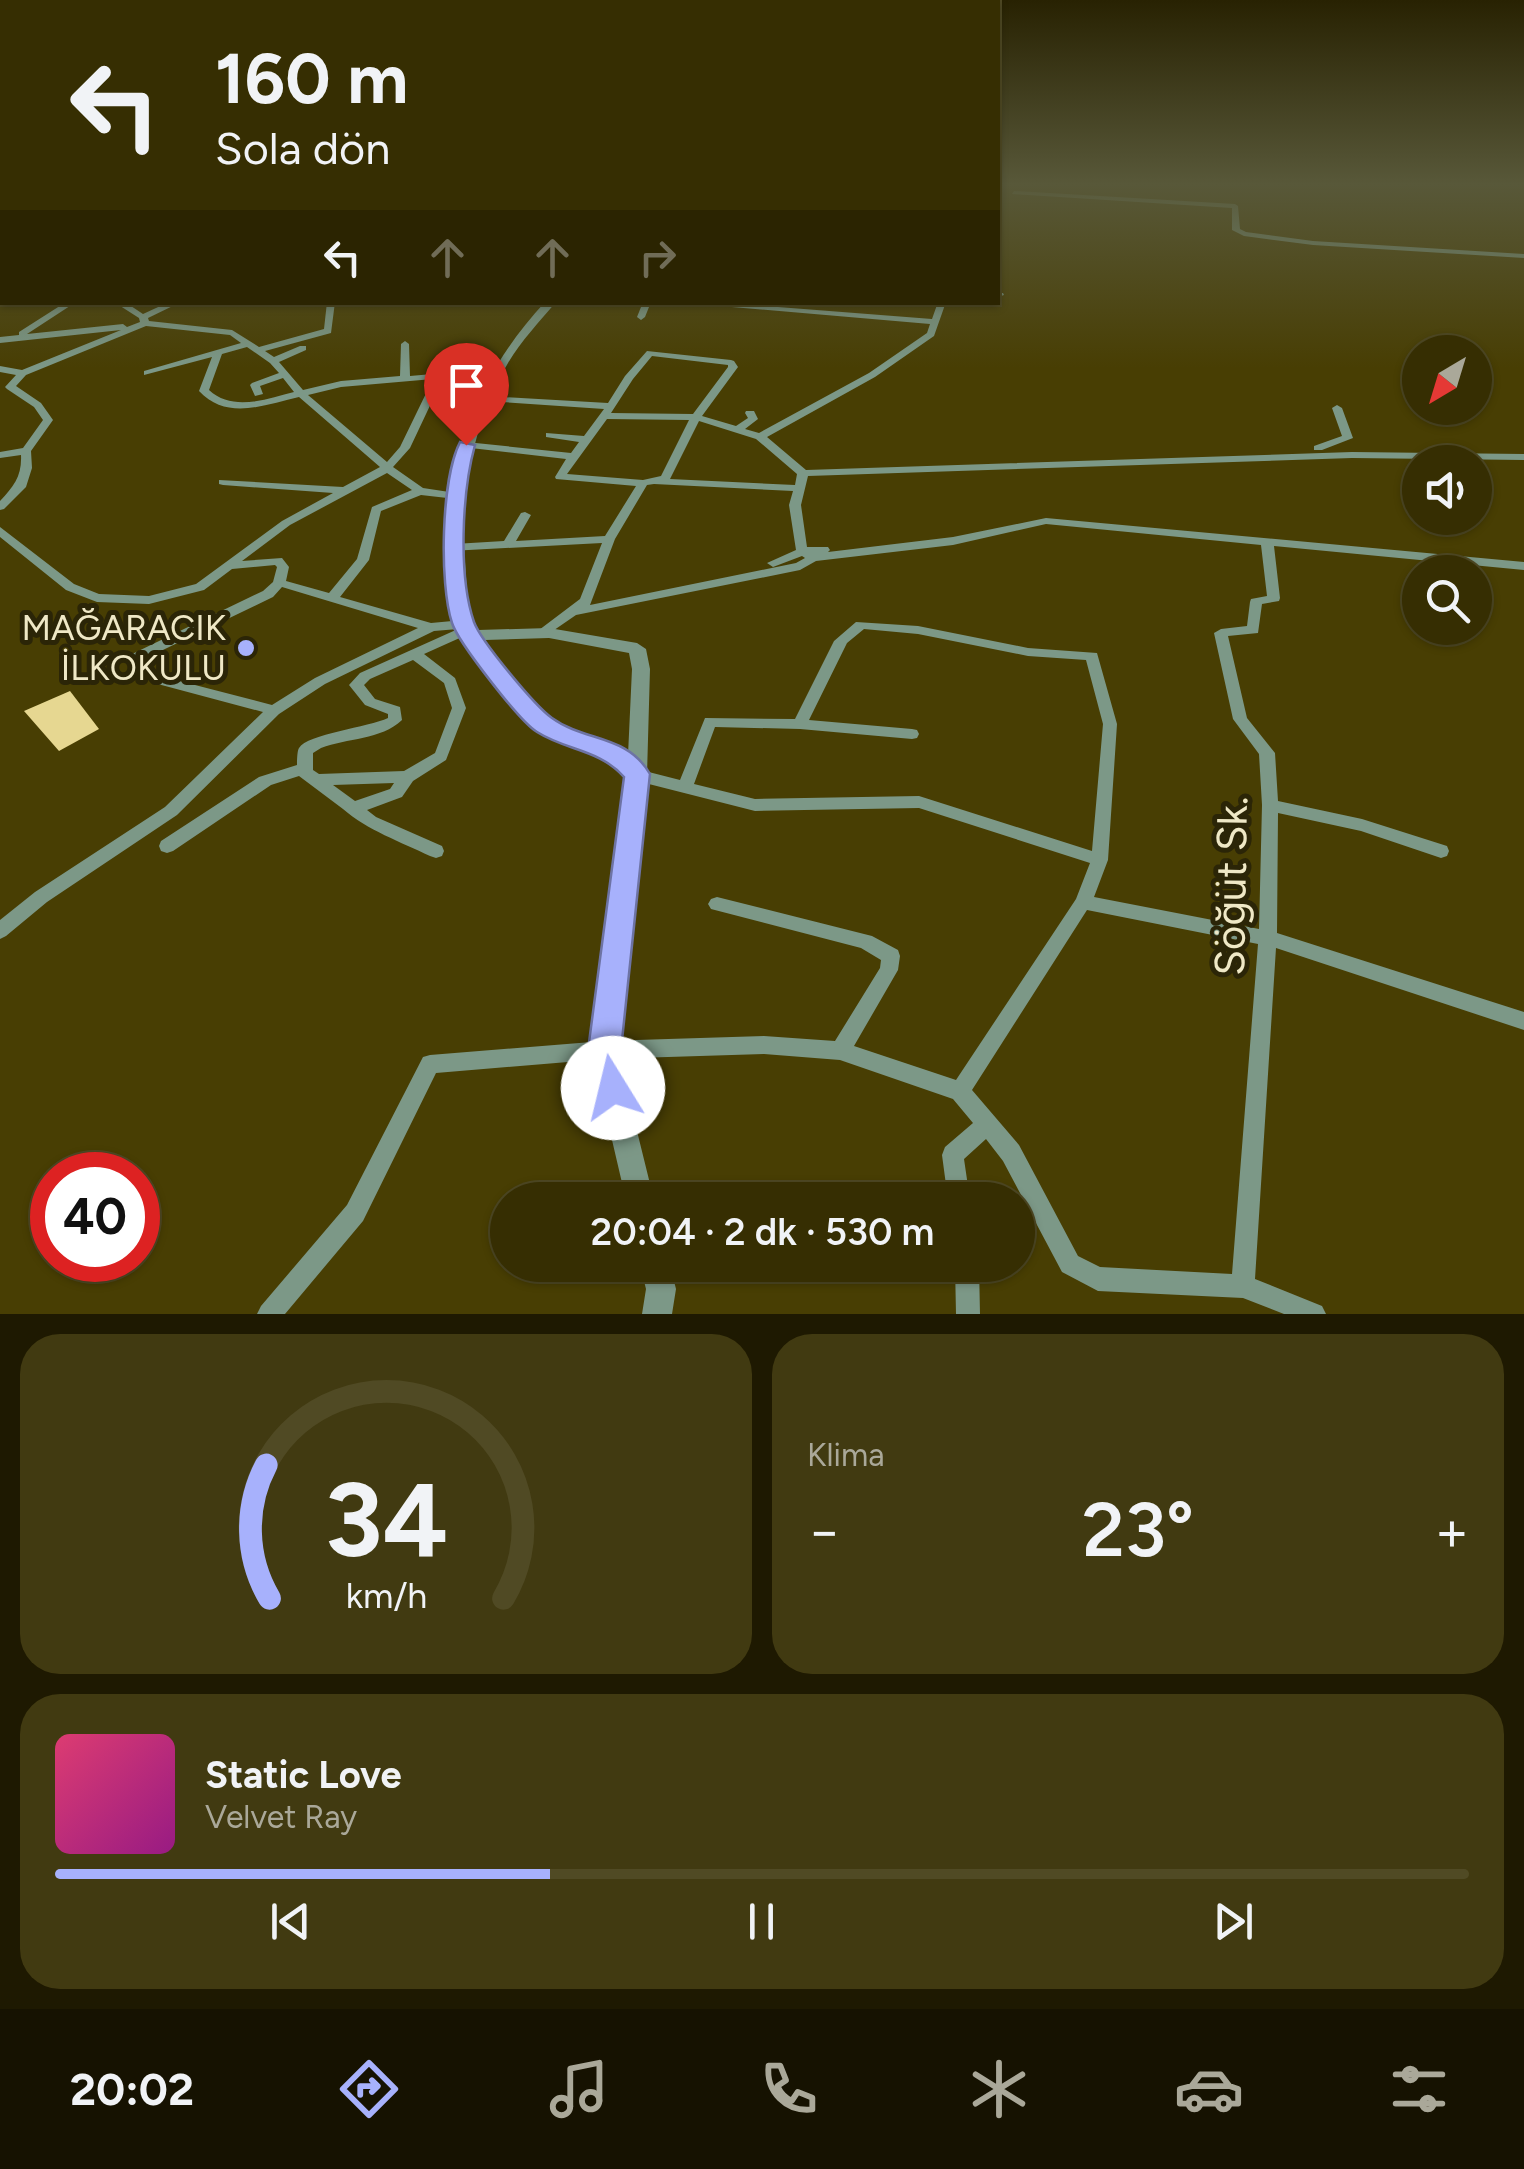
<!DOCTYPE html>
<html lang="tr">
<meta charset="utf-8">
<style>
:root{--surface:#362e02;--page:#413a11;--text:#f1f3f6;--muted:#aaa899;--line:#504a24;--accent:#a7b1fc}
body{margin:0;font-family:Figtree,sans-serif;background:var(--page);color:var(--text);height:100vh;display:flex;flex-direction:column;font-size:38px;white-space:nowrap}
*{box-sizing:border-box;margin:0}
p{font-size:32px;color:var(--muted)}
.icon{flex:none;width:55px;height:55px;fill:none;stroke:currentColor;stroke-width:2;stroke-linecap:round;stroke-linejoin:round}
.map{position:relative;height:1314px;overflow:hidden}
.side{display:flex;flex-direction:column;gap:20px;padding:20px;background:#1e1901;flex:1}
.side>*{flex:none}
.banner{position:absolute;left:0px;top:0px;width:1000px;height:305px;box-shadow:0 2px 8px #0004,0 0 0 2px var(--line);background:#362e02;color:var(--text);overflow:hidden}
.needle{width:65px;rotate:218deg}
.buttons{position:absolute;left:1402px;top:335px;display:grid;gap:20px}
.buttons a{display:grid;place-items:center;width:90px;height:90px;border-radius:50%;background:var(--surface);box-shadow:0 2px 8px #0004,0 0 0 2px var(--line);font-size:50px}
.speed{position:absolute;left:30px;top:1152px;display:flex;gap:20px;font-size:50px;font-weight:700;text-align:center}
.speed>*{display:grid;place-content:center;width:130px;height:130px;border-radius:50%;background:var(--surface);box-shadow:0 2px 8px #0004,0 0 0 2px var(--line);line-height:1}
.speed .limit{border:15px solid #d22;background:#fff;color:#111}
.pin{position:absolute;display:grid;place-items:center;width:85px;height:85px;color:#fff;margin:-102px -42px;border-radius:50% 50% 50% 0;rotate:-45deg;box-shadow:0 0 10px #0007}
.pin .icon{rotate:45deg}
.me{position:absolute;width:110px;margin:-55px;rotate:351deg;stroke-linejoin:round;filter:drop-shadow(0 0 8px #0008)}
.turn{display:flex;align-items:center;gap:35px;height:210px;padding:0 50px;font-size:45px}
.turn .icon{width:130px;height:130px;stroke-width:2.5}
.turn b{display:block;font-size:70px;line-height:85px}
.lanes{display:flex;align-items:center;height:95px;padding:0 50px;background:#0003;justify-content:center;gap:50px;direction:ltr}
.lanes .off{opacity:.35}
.big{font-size:75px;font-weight:600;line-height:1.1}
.side .tile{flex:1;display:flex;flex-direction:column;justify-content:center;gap:15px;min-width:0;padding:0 35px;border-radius:40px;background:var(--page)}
.side .dial{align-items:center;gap:0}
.dial svg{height:260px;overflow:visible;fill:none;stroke:var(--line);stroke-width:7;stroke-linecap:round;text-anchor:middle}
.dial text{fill:var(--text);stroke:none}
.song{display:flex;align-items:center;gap:30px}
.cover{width:120px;height:120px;border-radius:15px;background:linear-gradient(135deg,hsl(340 70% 55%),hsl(310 70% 35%))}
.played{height:10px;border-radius:5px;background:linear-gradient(90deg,var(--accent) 35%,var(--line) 35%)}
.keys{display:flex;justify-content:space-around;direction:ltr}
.heat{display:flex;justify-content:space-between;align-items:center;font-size:55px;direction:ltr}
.side .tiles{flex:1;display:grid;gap:20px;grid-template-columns:1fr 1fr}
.tile:last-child{grid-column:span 2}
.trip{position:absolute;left:490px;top:1182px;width:545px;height:100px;border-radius:50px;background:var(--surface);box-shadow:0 2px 8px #0004,0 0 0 2px var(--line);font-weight:600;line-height:100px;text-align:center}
.dock{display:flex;height:160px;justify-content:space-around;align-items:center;background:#161201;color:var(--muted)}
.dock .icon{width:70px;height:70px}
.dock .on{color:var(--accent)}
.dock b{font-size:45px;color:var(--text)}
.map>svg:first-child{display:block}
.building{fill:#e6d791}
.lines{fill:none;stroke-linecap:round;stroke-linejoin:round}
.minor{fill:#7c9887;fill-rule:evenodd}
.tertiary{fill:#7c9887;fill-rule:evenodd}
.route{fill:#a7b1fc;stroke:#6d73a4;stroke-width:2.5}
.poi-dot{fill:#a7b1fc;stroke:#2b2507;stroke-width:4}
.labels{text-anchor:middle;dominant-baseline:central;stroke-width:10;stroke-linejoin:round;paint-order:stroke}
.poi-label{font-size:35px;fill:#efe8c6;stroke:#2b2507;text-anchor:end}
.near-street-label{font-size:42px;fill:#efe8c6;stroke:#2b2507}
</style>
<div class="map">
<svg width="1524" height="1314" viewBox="0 0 1524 1314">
<rect width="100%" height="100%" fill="#483e03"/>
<path class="building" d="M70 691 99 729 59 751 24 711Z"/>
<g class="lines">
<path class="minor" d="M1014 191 1235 204 1238 206 1240 229 1246 232 1313 241 1524 254V258L1313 245 1244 236 1232 230V208L1012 194Z
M0 218 2 219V227H0Z
M0 266H2V271H0Z
M998 293H1003L1004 295 998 297Z
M66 302H76L27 334 123 324 127 327 140 322 139 318 114 302H125L143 314 169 302H181L148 318 149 321 232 330 259 347 324 329 327 302H335L331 333 265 351 274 357 300 346H306V350L279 362 303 390 341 381 400 376 401 344 405 341 409 344 410 376 500 368 505 371 500 374 443 378 410 448 393 467 423 488 456 493 462 496 456 499 421 495 381 511 369 560 340 597 431 623 463 620 468 621 469 625 475 629 473 632 424 654 455 678 466 708 446 760 413 781 402 797 367 810 376 817 442 846 444 851 442 856 436 858 430 856C401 842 367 830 343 809L299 776 271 785 173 851 167 853 161 851 159 846 161 841 259 777 297 765C297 762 297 751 299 748 307 734 369 727 388 718V714L365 705 349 685 360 673 458 629 434 631 325 684 279 714 177 815 47 902 6 936 0 939V920L35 892 165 807 263 712 154 683 130 669 126 659 128 656 263 591 273 582 277 567 275 565 232 569 204 590 149 604 97 602 66 590 0 537V527L74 584 99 594 149 596 196 584 282 521 333 493 223 485 219 484V480L343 487 380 467 299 397C264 405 227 421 199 391L212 357 144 375V371L241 343 230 335 146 326 26 375 16 386 41 403 53 420 31 451 32 468 26 487 4 509 0 510V501C14 486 22 476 21 455L0 458V452L23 448 43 420 34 407 7 389 5 387 16 375 0 372V366L22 370 121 330 0 343V337L19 335V332ZM247 347 270 363 279 373 252 383 250 385 255 396 263 394 260 386 283 378 294 392C266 399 233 412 209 390L222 354ZM433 379 400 447 387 462 308 395 341 387ZM387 473 412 490 372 507 357 559 329 593 286 581 289 567 282 558 242 561 290 525ZM282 587 418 628 315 678 272 705 164 677 141 664 140 661 273 597ZM413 660 444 683 452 708 435 753 404 771 319 774 313 770V753L321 748C347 738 381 740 402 720L400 707 375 699 364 685 370 679ZM394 783 390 789 355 801 333 785Z
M643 302H651L645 317 641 320 637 317Z
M673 302H715L932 319 938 302H946L934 336 875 377 767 437 806 470 1352 452 1524 454V460L1352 458 808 476 801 505 807 547H828L830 550 828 552 953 537 1046 518 1524 562V570L1274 546 1280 598 1279 601 1262 604 1258 633 1228 636 1247 718 1275 753 1278 801 1362 819 1447 846 1449 851 1447 856 1441 858 1361 831 1278 813 1277 933 1524 1012V1030L1276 948 1255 1279 1322 1306 1326 1314H1284L1243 1298 1098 1291 1062 1272 1003 1161 986 1139 964 1159 970 1200H948L942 1155 945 1147 973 1123 953 1099 840 1060 764 1054 604 1059 436 1073 363 1221 285 1314H257L261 1306 347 1205 423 1057 430 1055 604 1041 764 1036 835 1041 880 968 881 960 861 948 711 909 708 904 711 899 717 897 872 936 898 950 900 956 898 970 854 1046 956 1080 1076 899 1090 863 919 808 755 811 637 781 631 779 629 775 631 771 637 769 680 780 705 718 795 719 834 641 856 622 918 626 1028 648 1097 653 1117 724 1108 860 1094 897 1259 929 1262 805 1259 754 1233 719 1214 633 1221 629 1247 626 1250 602 1251 599 1267 596 1261 545 1046 524 953 545 816 561 800 570 576 615 544 637 537 633 539 630 580 599 602 543 450 551 448 548 454 544 504 541 521 513 525 512 531 515 516 541 605 536 636 486 556 479 555 477 566 459 462 447V443L466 442 571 453 579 442 546 437V433L584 436 604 409 487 401 484 400V396L608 403 625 376 647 351 731 360 734 361 738 367 702 416 736 426 748 418 745 413 746 411H754L758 419 745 429 759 433 869 373 927 333 930 324ZM652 356 728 365V367L693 414 611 413 633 379ZM607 419 689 420 661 476 643 480 567 474ZM699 421 756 439 797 474 795 485 670 479ZM654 484 793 491 789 505 796 550 767 563 773 567 802 556 805 558 796 563 590 605 615 539 647 485ZM864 629 918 634 1028 656 1086 660 1103 724 1092 851 919 796 755 799 694 784 715 727 800 729 912 739 917 738 919 734 917 730 912 729 809 720 847 643ZM1087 910 1258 944 1232 1274 1100 1267 1078 1256 1019 1145 972 1090Z
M1337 405 1342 408 1353 438 1322 450H1314V446L1342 436 1332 408Z
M955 1265H979L980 1314H956Z"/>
<path class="tertiary" d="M545 302H556C539 322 522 340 508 363 473 423 460 493 465 562 467 585 466 609 478 630L549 628 637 643 646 649 650 669 647 775 617 1050 654 1200H626L591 1050 627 777C595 745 552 746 521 717 502 698 461 639 454 614 450 597 450 579 449 561 444 462 478 374 545 302ZM549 638 629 653 632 669 628 755C609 740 585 737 563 726 526 709 506 673 485 640Z
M640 1265H670L676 1289 672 1314H642L646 1289Z"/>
</g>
<linearGradient id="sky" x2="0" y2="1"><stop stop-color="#282202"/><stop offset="0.5" stop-color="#585839"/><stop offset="1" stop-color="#585839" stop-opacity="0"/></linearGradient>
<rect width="1524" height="368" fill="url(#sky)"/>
<path class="route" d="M460 442 475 445C462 492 458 576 474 622 481 641 535 706 552 718 585 742 627 734 650 774L621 1050 630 1088 625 1099 613 1104 601 1099 588 1050 624 777C599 749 567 751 537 732 520 722 458 642 452 623 439 583 441 479 460 442Z"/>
<circle class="poi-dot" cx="246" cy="648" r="10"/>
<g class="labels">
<g class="poi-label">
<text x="226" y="628">MAĞARACIK<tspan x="226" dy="40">İLKOKULU</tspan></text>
</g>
<g class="near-street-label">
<text transform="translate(1231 886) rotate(-89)">Söğüt Sk.</text>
</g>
</g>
</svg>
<div class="buttons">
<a><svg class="needle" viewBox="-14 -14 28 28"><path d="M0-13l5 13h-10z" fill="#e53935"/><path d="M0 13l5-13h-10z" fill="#aaa899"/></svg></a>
<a><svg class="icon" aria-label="sound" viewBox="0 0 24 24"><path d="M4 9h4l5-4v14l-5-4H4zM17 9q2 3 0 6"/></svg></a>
<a><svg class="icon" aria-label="search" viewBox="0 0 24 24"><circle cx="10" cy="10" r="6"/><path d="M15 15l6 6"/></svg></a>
</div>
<div class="speed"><div class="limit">40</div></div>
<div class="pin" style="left:466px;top:445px;background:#d93025"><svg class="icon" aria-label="arrive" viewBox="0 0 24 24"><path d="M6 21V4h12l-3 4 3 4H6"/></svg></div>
<svg class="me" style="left:613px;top:1088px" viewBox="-20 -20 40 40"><circle r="19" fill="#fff"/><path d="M0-13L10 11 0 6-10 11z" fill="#a7b1fc"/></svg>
<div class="trip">20:04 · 2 dk · 530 m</div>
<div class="banner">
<div class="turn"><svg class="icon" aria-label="left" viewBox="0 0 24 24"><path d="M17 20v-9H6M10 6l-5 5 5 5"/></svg><div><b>160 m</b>Sola dön</div></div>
<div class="lanes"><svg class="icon" aria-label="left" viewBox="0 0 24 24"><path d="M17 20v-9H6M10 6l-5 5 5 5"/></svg><svg class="icon off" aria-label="ahead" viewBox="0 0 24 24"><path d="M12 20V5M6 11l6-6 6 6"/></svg><svg class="icon off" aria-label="ahead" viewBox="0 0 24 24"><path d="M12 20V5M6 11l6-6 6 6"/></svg><svg class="icon off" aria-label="right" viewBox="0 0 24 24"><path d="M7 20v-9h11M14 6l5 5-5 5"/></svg></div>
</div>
</div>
<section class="side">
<div class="tiles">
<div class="tile dial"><svg viewBox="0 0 100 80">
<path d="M14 69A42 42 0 1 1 86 69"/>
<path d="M14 69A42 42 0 0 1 13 28" stroke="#a7b1fc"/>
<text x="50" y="56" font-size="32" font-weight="700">34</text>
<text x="50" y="72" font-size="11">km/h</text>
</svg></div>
<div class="tile"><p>Klima</p>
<div class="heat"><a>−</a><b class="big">23°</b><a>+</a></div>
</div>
<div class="tile">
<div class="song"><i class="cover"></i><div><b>Static Love</b><p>Velvet Ray</p></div></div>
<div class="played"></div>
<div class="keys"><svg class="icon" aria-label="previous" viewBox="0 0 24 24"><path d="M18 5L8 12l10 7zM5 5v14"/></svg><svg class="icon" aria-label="pause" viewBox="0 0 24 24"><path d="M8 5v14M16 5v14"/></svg><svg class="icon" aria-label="next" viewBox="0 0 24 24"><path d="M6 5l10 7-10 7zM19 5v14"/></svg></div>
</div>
</div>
</section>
<nav class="dock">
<b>20:02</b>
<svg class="icon on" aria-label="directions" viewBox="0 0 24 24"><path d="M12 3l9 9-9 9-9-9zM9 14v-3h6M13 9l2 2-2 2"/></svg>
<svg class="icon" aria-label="music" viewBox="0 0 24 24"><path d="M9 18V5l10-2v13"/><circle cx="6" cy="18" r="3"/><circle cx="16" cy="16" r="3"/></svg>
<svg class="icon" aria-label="phone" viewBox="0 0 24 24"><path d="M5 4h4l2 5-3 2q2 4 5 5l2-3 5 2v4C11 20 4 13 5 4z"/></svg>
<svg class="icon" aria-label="climate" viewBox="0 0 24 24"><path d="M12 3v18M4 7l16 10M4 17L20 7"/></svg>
<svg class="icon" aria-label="car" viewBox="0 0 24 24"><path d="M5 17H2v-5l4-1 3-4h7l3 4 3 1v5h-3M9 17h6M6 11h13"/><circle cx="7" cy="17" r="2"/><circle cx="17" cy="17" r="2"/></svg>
<svg class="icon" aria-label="filters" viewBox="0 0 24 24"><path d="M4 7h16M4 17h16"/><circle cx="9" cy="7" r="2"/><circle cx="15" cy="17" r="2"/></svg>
</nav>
